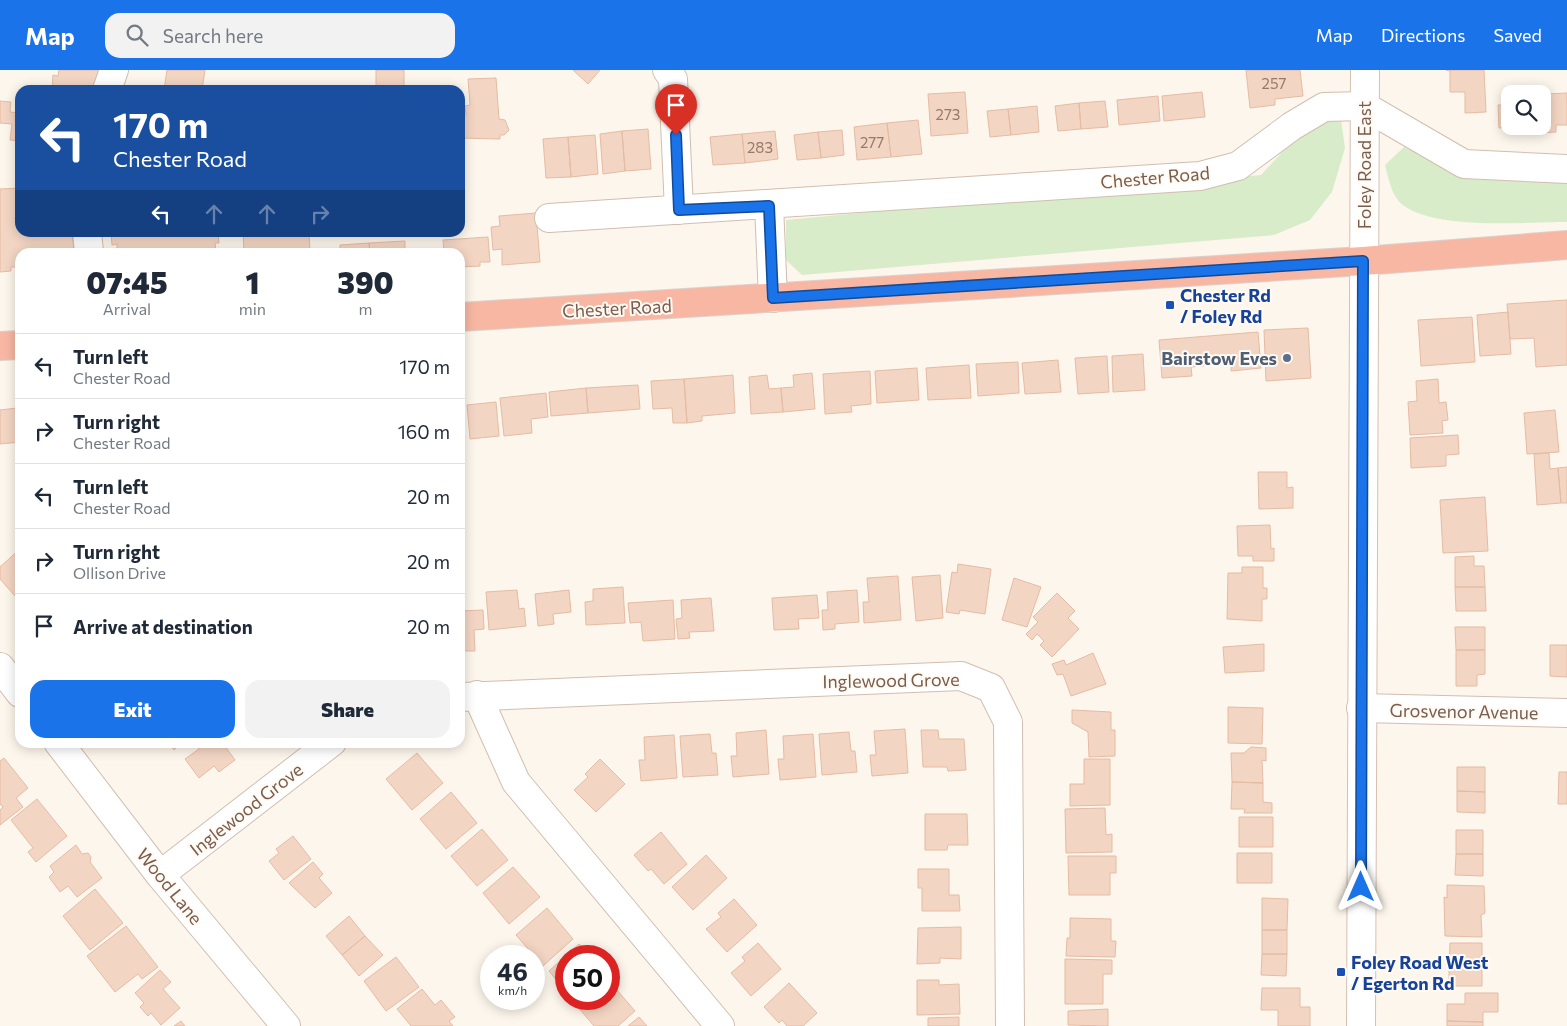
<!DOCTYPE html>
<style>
body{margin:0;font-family:Commissioner,sans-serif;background:#f2f2f3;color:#1f2937;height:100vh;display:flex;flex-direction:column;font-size:19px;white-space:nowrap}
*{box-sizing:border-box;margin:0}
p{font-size:16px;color:#747a83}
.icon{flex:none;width:28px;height:28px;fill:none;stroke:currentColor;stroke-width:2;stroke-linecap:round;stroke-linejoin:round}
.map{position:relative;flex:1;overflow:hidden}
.sheet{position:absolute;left:15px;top:178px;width:450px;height:500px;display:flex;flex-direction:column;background:#fff;border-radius:15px;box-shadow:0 2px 12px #0003}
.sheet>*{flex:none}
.top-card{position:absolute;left:15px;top:15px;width:450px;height:152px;border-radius:15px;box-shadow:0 2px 12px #0003;background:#1a4fa0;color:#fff;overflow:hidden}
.buttons{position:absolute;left:1501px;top:15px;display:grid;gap:10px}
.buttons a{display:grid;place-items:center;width:50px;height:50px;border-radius:10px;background:#fff;box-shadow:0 2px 12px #0003;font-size:25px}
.speed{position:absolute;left:480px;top:875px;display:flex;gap:10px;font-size:25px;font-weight:700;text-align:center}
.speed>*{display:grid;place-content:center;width:65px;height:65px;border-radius:50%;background:#fff;box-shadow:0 2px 12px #0003;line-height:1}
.speed small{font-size:12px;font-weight:400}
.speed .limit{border:8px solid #d22;background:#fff;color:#111}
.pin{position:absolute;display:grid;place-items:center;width:42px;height:42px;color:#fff;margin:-51px -21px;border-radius:50% 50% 50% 0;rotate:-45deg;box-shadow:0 0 5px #0007}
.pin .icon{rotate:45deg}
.me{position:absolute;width:55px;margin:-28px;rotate:0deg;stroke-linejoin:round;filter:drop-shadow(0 0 4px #0008)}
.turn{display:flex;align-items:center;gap:18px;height:105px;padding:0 15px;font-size:22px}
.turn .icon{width:65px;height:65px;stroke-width:2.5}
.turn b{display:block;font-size:35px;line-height:42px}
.lanes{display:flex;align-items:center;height:48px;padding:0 15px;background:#0003;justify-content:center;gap:25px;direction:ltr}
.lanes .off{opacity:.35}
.eta{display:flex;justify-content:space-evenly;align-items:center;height:85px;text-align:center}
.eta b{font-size:30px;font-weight:800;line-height:35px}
.button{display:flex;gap:10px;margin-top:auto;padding:10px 15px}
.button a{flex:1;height:58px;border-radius:15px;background:#1a73e8;color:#fff;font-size:20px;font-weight:800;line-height:58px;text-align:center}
.button a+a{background:#f2f2f3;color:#1f2937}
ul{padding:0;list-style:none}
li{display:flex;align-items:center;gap:15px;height:65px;padding:0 15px;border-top:1px solid #e0e1e3}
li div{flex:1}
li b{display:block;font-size:19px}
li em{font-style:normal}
header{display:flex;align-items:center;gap:30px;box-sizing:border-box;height:70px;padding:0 25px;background:#1a73e8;color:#fff}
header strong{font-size:24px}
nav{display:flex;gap:28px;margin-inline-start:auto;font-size:18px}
.search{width:350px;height:45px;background:#f2f2f3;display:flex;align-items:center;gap:12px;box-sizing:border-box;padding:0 18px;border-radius:15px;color:#747a83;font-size:19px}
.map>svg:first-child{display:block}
</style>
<header>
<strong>Map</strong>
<div class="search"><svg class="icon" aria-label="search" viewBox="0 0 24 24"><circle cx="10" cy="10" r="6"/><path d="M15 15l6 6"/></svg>Search here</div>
<nav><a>Map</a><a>Directions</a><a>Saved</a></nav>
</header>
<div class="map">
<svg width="1567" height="956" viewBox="0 0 1567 956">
<rect width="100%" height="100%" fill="#fdf6ec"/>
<path fill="#d8ecc9" d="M1324 47 1341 50 1345 78 1332 122 1310 150 1274 165 802 205 786 190V150L1261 105 1294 69Z
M1404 77 1469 109 1538 112 1567 110V152C1524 152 1439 160 1404 136 1391 126 1389 109 1385 95Z"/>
<path fill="#f3d5c3" stroke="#e6bba3" d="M59 0H100L95 20H52L53 5 58 6Z
M167 0H205L202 20H164Z
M376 0H404V20H376Z
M573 0H600L588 14Z
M1246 0H1300L1303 26 1275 29V35L1250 38Z
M1446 0H1484L1486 42 1465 43V22H1450V1Z
M496 8 499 49 505 50 509 60 504 65H500V69L460 68V45H466L465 36 470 35 468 9Z
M1531 18V24H1510V56L1516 57 1499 58 1498 35H1507L1506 19Z
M965 22 968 63 931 66 928 24Z
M1202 22 1205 47 1164 51 1162 26Z
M1567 23V55H1556V62L1540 63 1542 40H1548L1547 24Z
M1158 26 1160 51 1119 55 1117 30Z
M0 31 11 32 10 42 20 43V71L10 70 12 54 0 53Z
M1105 31 1108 57 1081 59 1079 33Z
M1079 33 1081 59 1058 61 1055 36Z
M1037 36 1039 62 1011 65 1008 39Z
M1008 39 1011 65 990 67 987 41Z
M918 50 922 84 891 87 887 53Z
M887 53 891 87 857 90 854 57Z
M648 59 651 99 625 101 622 61Z
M842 60 844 85 821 88 818 62Z
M622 61 625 101 603 104 600 64Z
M775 61 778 89 745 93 742 64Z
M818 62 821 88 797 90 794 65Z
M742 64 745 93 713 95 710 67Z
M595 65 598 104 571 107 568 67Z
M568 67 571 107 546 108 543 69Z
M20 118V162H72L74 182H20V197H11V201L0 202V119Z
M536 143 540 192 502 195V179L493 180 491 157 500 156 499 146Z
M111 162H218L219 173H215L216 182H117V174L112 175Z
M243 162H309L310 182H244Z
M488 167 490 192H480V196L460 197V182H444L443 170Z
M405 171V182H370L369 173Z
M369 173 370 182H340V175Z
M1567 230V295L1536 297 1534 268 1510 269 1507 234Z
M1508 242 1511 284 1480 286 1477 245Z
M1472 247 1475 292 1421 296 1418 250Z
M1308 258 1311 308 1266 311 1264 260Z
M1258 262 1261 298 1231 301V293L1191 297 1192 306 1162 308 1159 270Z
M1143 284 1145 320 1113 322 1112 286Z
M1107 286 1109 322 1078 324 1075 288Z
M1058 290 1061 322 1025 324 1022 293Z
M1018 292 1019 323 978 326 976 294Z
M969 295 971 328 928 330 926 298Z
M917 298 919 330 877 333 875 301Z
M870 301 871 334 851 336 852 342 825 344 823 304Z
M812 303 815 339 783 342 781 318 794 317 793 305Z
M733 305 735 343 702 346V351L687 353 684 309Z
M767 305 769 319 781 318 783 342 751 344 749 307Z
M684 309 687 353H673L672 338 653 339 651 311Z
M1438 309 1439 333 1446 332 1448 350 1442 351 1443 363 1410 365 1408 332 1417 331 1416 311Z
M638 315 640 339 588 343 586 318Z
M586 318 588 343 551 346 549 322Z
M546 323 548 347 531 349 532 363 504 366 500 328Z
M496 332 499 366 470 369 467 335Z
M17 338 20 372 0 374V340Z
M1555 340 1559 382 1527 384 1524 343Z
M1458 365 1459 384 1446 385V396L1411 398 1410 368Z
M1549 383 1550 399 1558 398 1561 433 1537 435 1534 384Z
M1567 397V433H1561L1558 398Z
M1258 402H1287V418L1293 417V438L1259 439Z
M1485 427 1488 481 1443 483 1440 430Z
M1270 455 1271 479 1274 478V491H1253V486H1238L1237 456Z
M20 479V522L15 526 0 509V497Z
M1474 486V496H1484L1485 517H1455V487Z
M958 494 991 499 985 544 960 540 959 544 946 542 952 502 957 503Z
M1242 497H1263V518H1267V529H1262V551L1227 549 1228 503H1242Z
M940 505 943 548 916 551 912 507Z
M898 506 901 550 864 553 863 532H869L867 508Z
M1014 508 1041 517 1027 557 1002 550Z
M623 517 625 553 586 555 585 532 593 531V519Z
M1455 517H1485L1486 541H1456Z
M517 520 519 539 524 538 526 556 489 560 486 522Z
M569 520 571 542 553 544 554 554 538 556 535 524Z
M857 520 859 552 835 554V559L823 560 822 540H828L827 522Z
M1057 523 1075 541 1068 548 1079 559 1052 587 1040 575 1044 571 1037 564 1032 570 1026 564 1038 552 1033 547Z
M817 525 819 548 798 549 799 559 774 560 772 528Z
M711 528 714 561 689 562 690 568 678 569 676 549 682 548 681 530Z
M673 530 675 569 643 571 641 552 630 553 628 533Z
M483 540 484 559 474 560 475 581H460V541Z
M1455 557H1485V580H1456Z
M1264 574V601L1225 603 1223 577Z
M1550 575H1567V607L1550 606Z
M1456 580H1485V604L1477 605V616H1456Z
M1093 583 1106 614 1071 626 1063 604 1057 605 1052 594 1064 590 1066 595Z
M1228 637 1263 638 1262 674 1228 673Z
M1072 640 1111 642V660H1115V686L1089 687 1088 662 1072 653Z
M905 659 908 703 872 706 870 685H876L874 661Z
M766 660 769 704 733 707 731 686H737L736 663Z
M921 660H938L939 669H964L966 700 948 701 947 697H923Z
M849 662 851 681H855L857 702 822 705 819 664Z
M710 664 712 683H716L718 705 683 707 680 666Z
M813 664 816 707 780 710 778 689H784L783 666Z
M674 665 677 708 641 711 639 690H645L644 667Z
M168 672H182L174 680Z
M202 672H222L235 690 219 702 214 696 199 708 185 689 199 679 197 676Z
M1251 677 1266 678V691L1262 690 1263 713 1232 712 1231 683H1244Z
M417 683 443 713 412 740 386 709Z
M4 688 28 718 16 728 23 737 0 755V740L3 737 0 734V691Z
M600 689 625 714 596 742 574 720 588 707 585 704Z
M1084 689H1110V735L1070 736V714H1084Z
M1457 697H1485V722L1457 721Z
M1559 702H1567V734H1558Z
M1232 712 1263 713V732L1272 733V743H1244L1245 739H1231Z
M1457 721 1485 722V743L1457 742Z
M451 722 477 753 446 779 420 749Z
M37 729 67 766 36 792 28 782 33 778 11 750Z
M1105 738 1106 765 1112 764V782L1066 783 1065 739Z
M925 744H967L968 775H948L947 780H925Z
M1239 747H1273V777H1239Z
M482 759 508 790 477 816 451 786Z
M1456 760H1483V784H1456Z
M661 762 687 794 664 814 651 799 648 801 634 785Z
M293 766 311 789 284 810 269 791 279 783 276 779Z
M76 775 82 784 88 783 91 787 90 792 102 808 77 827 68 816 60 822 49 807 54 802 50 796Z
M1237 783H1272V813H1237Z
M1456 784H1483V806L1455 805Z
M706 785 727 808 693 840 672 817Z
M1068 786H1116V803H1110V825H1069Z
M313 792 323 804 319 808 332 823 315 838 289 813Z
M513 797 540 827 509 854 483 823Z
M918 799H949V825H959L960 841H922V818H918Z
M1447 815 1484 816 1485 843 1481 845 1482 867 1445 866 1444 827 1447 828Z
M95 819 123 853 90 880 63 846Z
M1262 828 1288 829 1287 860H1262Z
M734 829 757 855 727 882 706 859 721 847 718 843Z
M547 838 573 869 543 896 516 865Z
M349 846 365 866 342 885 326 866Z
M1070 848 1111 849V871H1116L1115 887 1066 886 1067 868H1070Z
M126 856 158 897 142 909 138 904 115 922 87 886Z
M961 857V889L940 888V893L917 894 918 858Z
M1262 860H1287V884H1262Z
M365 866 383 885 359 906 342 885Z
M758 873 781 899 751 926 731 903 745 891 742 887Z
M1450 873H1482V895H1449Z
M579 874 590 886H566V922L549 901Z
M1262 884H1287L1286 906 1261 905Z
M396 887 419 917 386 941 364 911Z
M1065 889 1112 890V904H1103V934H1065Z
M1449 895H1482V916H1449Z
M160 900 171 912 163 919 180 938 161 955 151 943 148 946 140 937 144 933 135 923Z
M917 910H939V915L959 914 960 944 917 945Z
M609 911 635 941 618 956H594L578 937 588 929H609Z
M789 913 817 943 803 956H787L782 950 779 953 764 937Z
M1262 918H1300V937H1310V956H1278V940H1261Z
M422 919 435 935 441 930 455 947 449 951 453 956H411L397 939Z
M1465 923H1498V942H1483V952L1447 951V934H1465Z
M1108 939V956L1068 955V941Z
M639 947 647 956H628Z
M959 947V956H928V948Z
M181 951 185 956H174Z
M1447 951 1483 952V956H1447Z"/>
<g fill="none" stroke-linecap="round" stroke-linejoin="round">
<g stroke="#d1beb0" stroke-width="30">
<path id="street" d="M667 0 673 9 679 140
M107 20 114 0
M769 135 773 228
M549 148 1200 106 1238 96 1292 56 1324 37 1364 36 1464 94 1567 99
M87 162 89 182
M0 597 20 623
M477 625 516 712 720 956
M460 627 961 606 991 618 1008 652 1010 956
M1361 638 1567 643
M58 672 160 805 286 956
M160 805 332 672"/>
</g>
<g stroke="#d6c0b0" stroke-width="30">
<path id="secondary" d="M1361 956 1365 0"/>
</g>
<g stroke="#dad1cd" stroke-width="30">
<path id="highway" d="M460 247 1363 191 1567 175
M0 276 20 275"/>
</g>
<use href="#street" stroke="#fff" stroke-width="28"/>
<use href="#secondary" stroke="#fff" stroke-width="28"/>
<use href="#highway" stroke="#f7b7a3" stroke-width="28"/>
</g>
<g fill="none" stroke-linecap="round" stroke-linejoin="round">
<g stroke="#114b97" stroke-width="12">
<path id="route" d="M676 65 679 140 769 136 773 228 1363 191 1361 817"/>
</g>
<use href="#route" stroke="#1a73e8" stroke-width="9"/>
</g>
<g fill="#1a4fb4" stroke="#fffaf3" stroke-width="2">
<rect x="1165" y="230" width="10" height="10" rx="2.5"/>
<rect x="1336" y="897" width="10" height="10" rx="2.5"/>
</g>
<circle fill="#5c6f8a" stroke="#fffaf3" stroke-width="2" cx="1287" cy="288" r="5"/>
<g text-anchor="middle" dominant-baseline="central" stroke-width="4" stroke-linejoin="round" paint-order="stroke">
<g font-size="15" fill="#987a6a">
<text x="1274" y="13">257</text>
<text x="948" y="44">273</text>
<text x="872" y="72">277</text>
<text x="760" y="77">283</text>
</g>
<g font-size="18" fill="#7a5c4d" stroke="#fffaf3">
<text transform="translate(1364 95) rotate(-90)">Foley Road East</text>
<text transform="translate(1155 107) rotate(-5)">Chester Road</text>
<text transform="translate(617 238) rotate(-3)">Chester Road</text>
<text transform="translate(891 610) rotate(-1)">Inglewood Grove</text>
<text transform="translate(1464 641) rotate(1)">Grosvenor Avenue</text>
<text transform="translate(246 739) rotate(-38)">Inglewood Grove</text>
<text transform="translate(170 816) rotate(51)">Wood Lane</text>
</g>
<g font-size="18" font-weight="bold" fill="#164399" stroke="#fffaf3" text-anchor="start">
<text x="1180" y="225">Chester Rd<tspan x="1180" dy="21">/ Foley Rd</tspan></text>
<text x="1351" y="892">Foley Road West<tspan x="1351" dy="21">/ Egerton Rd</tspan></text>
</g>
<g font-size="18" font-weight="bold" fill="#4e5e75" stroke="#fffaf3" text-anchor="end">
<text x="1277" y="288">Bairstow Eves</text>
</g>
</g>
</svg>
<div class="buttons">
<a><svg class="icon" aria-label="search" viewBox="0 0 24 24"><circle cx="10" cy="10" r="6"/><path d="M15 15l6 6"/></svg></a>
</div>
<div class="speed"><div>46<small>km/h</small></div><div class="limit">50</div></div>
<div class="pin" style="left:676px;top:65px;background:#d93025"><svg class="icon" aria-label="arrive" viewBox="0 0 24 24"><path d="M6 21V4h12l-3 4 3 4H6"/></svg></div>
<svg class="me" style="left:1361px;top:817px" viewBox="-20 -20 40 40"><path d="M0-17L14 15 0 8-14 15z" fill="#1a73e8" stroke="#fff" stroke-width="4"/></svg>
<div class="top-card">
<div class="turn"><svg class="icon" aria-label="left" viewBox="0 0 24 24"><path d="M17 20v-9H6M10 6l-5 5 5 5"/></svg><div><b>170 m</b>Chester Road</div></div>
<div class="lanes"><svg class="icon" aria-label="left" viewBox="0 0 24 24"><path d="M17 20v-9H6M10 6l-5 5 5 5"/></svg><svg class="icon off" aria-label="ahead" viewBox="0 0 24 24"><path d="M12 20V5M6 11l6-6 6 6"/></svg><svg class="icon off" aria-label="ahead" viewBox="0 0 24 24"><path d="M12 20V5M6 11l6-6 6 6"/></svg><svg class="icon off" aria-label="right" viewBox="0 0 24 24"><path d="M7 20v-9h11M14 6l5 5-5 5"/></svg></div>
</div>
<section class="sheet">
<div class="eta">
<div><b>07:45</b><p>Arrival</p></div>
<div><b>1</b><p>min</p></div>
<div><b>390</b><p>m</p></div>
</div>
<ul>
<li><svg class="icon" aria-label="left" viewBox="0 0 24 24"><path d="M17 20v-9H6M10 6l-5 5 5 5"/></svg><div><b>Turn left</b><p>Chester Road</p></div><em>170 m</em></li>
<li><svg class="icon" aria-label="right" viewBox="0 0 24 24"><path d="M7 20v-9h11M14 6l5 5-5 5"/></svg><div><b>Turn right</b><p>Chester Road</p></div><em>160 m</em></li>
<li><svg class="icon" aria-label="left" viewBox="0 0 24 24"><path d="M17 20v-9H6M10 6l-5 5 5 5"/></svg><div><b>Turn left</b><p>Chester Road</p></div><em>20 m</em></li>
<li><svg class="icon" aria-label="right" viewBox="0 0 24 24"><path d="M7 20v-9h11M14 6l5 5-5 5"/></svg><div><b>Turn right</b><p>Ollison Drive</p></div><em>20 m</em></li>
<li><svg class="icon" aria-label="arrive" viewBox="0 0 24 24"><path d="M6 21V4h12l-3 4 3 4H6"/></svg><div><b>Arrive at destination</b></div><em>20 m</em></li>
</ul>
<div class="button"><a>Exit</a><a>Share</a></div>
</section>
</div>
